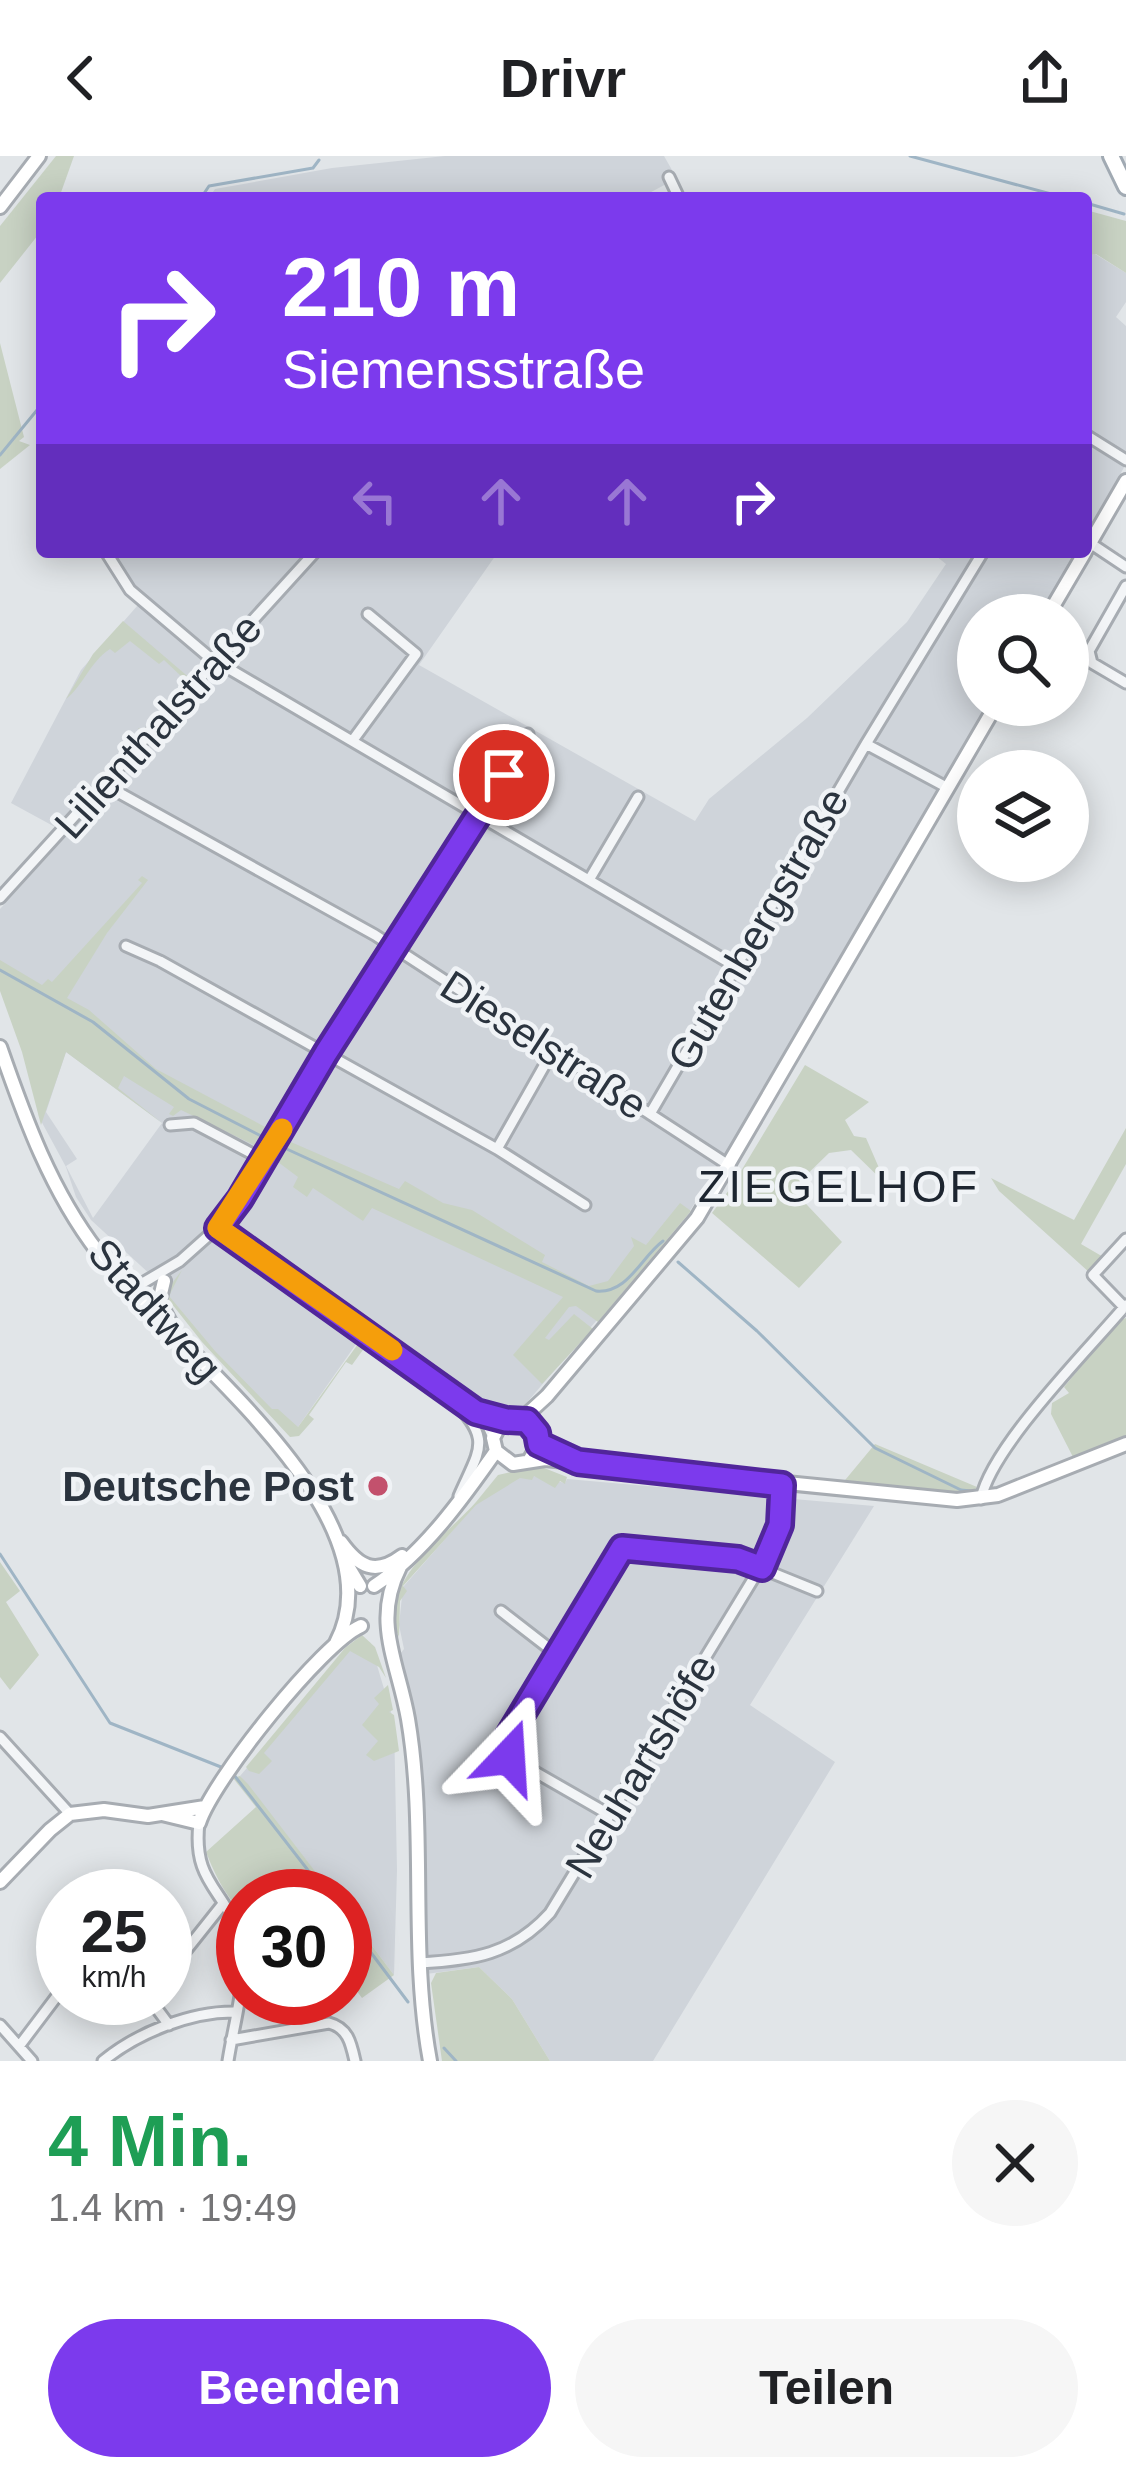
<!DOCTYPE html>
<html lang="de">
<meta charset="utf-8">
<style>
body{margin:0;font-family:Helvetica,sans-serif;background:#f6f6f6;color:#202124;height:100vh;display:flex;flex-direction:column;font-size:45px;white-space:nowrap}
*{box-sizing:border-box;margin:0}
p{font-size:39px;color:#757577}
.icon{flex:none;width:66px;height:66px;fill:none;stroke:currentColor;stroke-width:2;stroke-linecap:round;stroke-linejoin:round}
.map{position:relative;height:1905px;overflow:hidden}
.details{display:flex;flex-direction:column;background:#fff;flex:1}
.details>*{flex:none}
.banner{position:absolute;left:36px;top:36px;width:1056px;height:366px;border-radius:12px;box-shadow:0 6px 30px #0003;background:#7c3aed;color:#fff;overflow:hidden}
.fabs{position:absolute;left:957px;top:438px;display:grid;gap:24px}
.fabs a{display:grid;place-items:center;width:132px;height:132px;border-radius:50%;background:#fff;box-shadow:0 6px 30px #0003;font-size:60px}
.speed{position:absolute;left:36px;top:1713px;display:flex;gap:24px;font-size:60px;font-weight:700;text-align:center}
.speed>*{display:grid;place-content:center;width:156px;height:156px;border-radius:50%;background:#fff;box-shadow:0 6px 30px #0003;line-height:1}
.speed small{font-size:30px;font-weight:400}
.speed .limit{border:18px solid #d22;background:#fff;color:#111}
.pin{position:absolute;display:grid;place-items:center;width:102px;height:102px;color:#fff;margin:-51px;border:6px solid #fff;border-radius:50%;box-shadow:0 3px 12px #0007}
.me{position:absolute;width:132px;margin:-66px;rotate:20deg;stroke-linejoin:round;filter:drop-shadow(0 0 9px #0008)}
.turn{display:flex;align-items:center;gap:42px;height:252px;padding:0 48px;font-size:54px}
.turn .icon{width:156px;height:156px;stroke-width:2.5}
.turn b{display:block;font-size:84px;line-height:102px}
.lanes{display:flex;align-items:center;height:114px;padding:0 48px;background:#0003;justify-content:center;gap:60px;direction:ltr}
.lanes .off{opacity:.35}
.round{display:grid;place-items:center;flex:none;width:126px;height:126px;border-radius:63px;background:#f6f6f6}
.summary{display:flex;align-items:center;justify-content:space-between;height:204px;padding:0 48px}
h1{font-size:72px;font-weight:700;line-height:90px;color:#1e9e55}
.primary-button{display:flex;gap:24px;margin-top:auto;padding:24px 48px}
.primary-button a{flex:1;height:138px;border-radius:72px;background:#7c3aed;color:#fff;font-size:48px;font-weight:700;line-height:138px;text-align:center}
.primary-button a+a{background:#f6f6f6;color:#202124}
header{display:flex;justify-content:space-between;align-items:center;height:156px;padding:0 48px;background:#fff;font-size:54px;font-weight:700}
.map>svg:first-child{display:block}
</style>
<header><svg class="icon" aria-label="back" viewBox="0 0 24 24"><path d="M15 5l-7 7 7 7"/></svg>Drivr<svg class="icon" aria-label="share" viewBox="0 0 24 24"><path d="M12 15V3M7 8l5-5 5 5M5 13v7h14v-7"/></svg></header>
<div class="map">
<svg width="1126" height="1905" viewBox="0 0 1126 1905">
<rect width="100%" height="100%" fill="#e1e5e8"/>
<path fill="#cfd4da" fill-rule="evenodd" d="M445 0H664L672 14 664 19 668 27 640 42H209L215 33 332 12Z
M1095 98 1126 117V146L1116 161 1126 170V308L1086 379V101Z
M113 396H498L419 509 695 665 709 643 807 562 907 466 946 408 931 396H1076L1040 459H978V549H988L790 891 691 1053 524 1250 491 1256 368 1171 298 1271 286 1270 205 1188 172 1147 165 1132 91 1064 76 1041 66 1011 39 961 26 895 0 829V753L68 678 11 647 81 514 145 441 128 423ZM66 896 162 967 93 1062 66 1010 77 1003 46 956Z
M534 1320 565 1327 567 1323 874 1350 750 1549 835 1606 653 1905H550L512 1843 479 1811 426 1818 423 1655 411 1550 400 1498 404 1493 399 1469 403 1431 476 1348 520 1321Z
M356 1485 370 1486 394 1566 397 1714 394 1819 345 1754V1740H334L240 1620Z"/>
<path fill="#c8d2c3" d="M56 0H74L59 42H42V74L0 127V70Z
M1086 54 1126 65V117L1096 98 1086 100Z
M0 187 24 281 19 285 30 289 0 313Z
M123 465 192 524 132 590 126 585 132 586 141 576 138 572 144 573 182 530 179 526 182 521 164 504 159 508 130 485 115 497 110 493C90 506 83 530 66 543L93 498Z
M142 720 148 724 107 777 67 842 89 854 156 913 269 973 270 983 262 996 258 997 260 992 181 954 173 960 169 958 174 951 124 920 118 932 162 967 66 896 41 969 22 896 0 835V804L42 829 48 823 52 826 142 727 138 724Z
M805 909 869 946 845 964 854 980 866 982 886 1028 851 994 829 997 792 1033 842 1086 799 1132 712 1057 732 1030Z
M1126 972V1008L1081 1088 1105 1102 1090 1117 999 1035 991 1022 1074 1064Z
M284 983 399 1033 405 1025 443 1047 472 1054 545 1099 542 1106 589 1130 608 1125 634 1090 631 1081 646 1089 680 1047 691 1055 598 1166 576 1150 569 1151 545 1182 549 1184 574 1158 593 1173 542 1228 513 1199 563 1141 372 1052 363 1065 313 1032 307 1041 293 1031 298 1021 274 1003Z
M182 1114 169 1140 215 1195 272 1253H278L298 1271 363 1181 365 1191 352 1209 346 1206 309 1259 314 1263 299 1280 290 1281 202 1186 164 1138Z
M1126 1162V1280L1074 1303 1051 1258 1052 1247 1069 1237 1064 1231 1118 1165Z
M875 1288 977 1331 973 1336 955 1339 841 1329Z
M539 1310 567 1321 565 1328 560 1325 555 1332 534 1320 532 1324 520 1322 476 1349 403 1430 407 1435 400 1445 399 1481C374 1429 445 1381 476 1346L498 1319Z
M0 1406 20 1435 6 1446 39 1499 10 1534 0 1521Z
M362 1479 375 1491 386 1522 379 1511 350 1495 264 1597 272 1605 259 1618 249 1615 246 1611 345 1492Z
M388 1529 393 1554 389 1556 394 1559 399 1595 374 1605 366 1599 378 1585 362 1569 379 1548 374 1542Z
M240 1620 248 1628 334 1740H306L299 1731 285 1740H243V1758C224 1737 216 1721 206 1696L256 1651 233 1622Z
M345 1754 394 1819 362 1842 345 1819V1792L351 1786 345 1778Z
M479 1811 512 1843 550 1905H442L431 1827 436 1817Z"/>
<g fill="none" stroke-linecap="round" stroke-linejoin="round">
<path stroke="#9fb5c5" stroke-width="3" d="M910 0 1066 42
M201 42 209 30 313 12 319 4
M1086 47 1124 58
M0 299 42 248
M0 814 93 866 189 943 267 983
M278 989 596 1135C628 1138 641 1101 663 1085
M678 1106 757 1175 875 1292 961 1334 971 1335
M0 1398 110 1567 226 1613
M234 1619 328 1740
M345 1762 408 1846
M444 1892 456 1905"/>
<g stroke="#a7acb2" stroke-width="15">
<path id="street" d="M669 21 679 42
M1086 279 1126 304
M1090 387 1126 411
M106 396 130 434 209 501 735 810
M1126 430 1089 495 1092 507 1126 527
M353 584 416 498 368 458
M866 588 948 632
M105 629 375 779 730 1010
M589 724 638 641
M0 742 315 396
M126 790 160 805 497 993 585 1049
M650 958 866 588 983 396
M170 969 194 967 264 1004
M497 993 552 896
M217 1072 463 1245 486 1266 493 1281
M125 1123 141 1128 180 1105 217 1072 240 1043 325 897 528 578
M1124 1151 1093 1119 1126 1083
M449 1240C493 1284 481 1290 459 1340
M981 1343C991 1291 1089 1193 1126 1149
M501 1455 559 1500
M0 1581 70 1658
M610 1659 509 1601 504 1586 622 1392 738 1403 817 1435
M199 1667C192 1728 226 1733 239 1781 249 1822 234 1865 228 1905
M419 1807C473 1804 512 1799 550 1757L772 1392 780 1369 783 1329
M165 1812 183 1798 222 1749
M149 1842 169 1869
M0 1869 32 1905
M231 1884 329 1867C348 1872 351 1887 355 1905
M20 1889 63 1832
M103 1905C137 1877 191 1855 236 1856"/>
</g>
<g stroke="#a7acb2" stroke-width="18">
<path id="secondary" d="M0 51 39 0
M1086 394 1126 325
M1048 459 1085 396
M0 891C25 963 51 1035 98 1096 167 1188 405 1357 336 1487
M164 1125 159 1146 172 1170
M522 1263 547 1240 697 1062 996 549
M530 1303 539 1288 535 1272 516 1262 500 1269 493 1282 496 1295 513 1308 545 1303 957 1344 998 1339 1126 1288
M341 1386C359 1411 375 1420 402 1400
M345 1405 360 1430
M400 1411C372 1466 398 1506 408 1563 427 1675 409 1792 430 1905
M374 1430C423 1398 463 1342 496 1295
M162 1658 199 1667C212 1625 322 1487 361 1470
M0 1726 50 1674 70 1658 104 1654 148 1660 205 1651"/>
</g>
<g stroke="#a1aab3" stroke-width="20">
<path id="primary" d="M1111 0 1126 31"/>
</g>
<use href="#street" stroke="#f3f5f7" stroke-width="9"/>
<use href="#secondary" stroke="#fff" stroke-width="12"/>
<use href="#primary" stroke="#fff" stroke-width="14"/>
</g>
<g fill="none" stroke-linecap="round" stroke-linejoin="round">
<g stroke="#51269a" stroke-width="30">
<path id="route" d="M504 619 326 897 240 1043 218 1072 476 1256 506 1264 527 1265 537 1277 539 1288 578 1306 782 1329 780 1369 762 1412 738 1403 622 1392 505 1586 509 1601"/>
</g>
<use href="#route" stroke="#7c3aed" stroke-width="21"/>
<path stroke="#f59e0b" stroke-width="21" d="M282 973 218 1072 392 1194"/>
</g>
<circle fill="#c3516d" stroke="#f0f3f6" stroke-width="4.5" cx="378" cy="1330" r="12"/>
<g text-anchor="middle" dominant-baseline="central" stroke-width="9" stroke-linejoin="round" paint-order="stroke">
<g font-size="42" fill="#2b343f" stroke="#f0f3f6">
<text transform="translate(158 570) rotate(-48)">Lilienthalstraße</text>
<text transform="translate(758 773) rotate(-60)">Gutenbergstraße</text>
<text transform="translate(544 889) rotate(33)">Dieselstraße</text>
<text transform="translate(155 1154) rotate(48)">Stadtweg</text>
<text transform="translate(641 1610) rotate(-59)">Neuhartshöfe</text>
</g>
<g font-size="42" font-weight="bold" fill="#2b343f" stroke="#f0f3f6" text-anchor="end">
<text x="354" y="1330">Deutsche Post</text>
</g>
<g font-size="45" letter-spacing="3" fill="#1d2530" stroke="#f0f3f6">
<text x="839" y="1030">ZIEGELHOF</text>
</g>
</g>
</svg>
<div class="fabs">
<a><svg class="icon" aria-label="search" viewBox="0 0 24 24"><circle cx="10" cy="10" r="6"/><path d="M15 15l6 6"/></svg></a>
<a><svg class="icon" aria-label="layers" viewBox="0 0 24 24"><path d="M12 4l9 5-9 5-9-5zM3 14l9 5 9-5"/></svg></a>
</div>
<div class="speed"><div>25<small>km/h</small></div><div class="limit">30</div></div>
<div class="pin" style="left:504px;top:619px;background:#d93025"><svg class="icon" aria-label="arrive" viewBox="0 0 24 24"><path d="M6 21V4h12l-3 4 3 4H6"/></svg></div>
<svg class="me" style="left:509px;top:1601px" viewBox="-20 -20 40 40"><path d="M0-17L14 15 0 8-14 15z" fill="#7c3aed" stroke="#fff" stroke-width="4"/></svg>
<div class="banner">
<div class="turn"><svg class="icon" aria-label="right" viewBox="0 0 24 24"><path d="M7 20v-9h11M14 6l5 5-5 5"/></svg><div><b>210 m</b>Siemensstraße</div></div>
<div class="lanes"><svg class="icon off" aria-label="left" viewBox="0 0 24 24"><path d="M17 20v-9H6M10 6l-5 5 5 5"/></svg><svg class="icon off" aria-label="ahead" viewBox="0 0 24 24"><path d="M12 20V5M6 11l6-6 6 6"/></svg><svg class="icon off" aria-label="ahead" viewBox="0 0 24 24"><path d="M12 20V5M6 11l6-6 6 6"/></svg><svg class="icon" aria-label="right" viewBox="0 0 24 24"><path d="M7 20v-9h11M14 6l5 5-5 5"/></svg></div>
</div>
</div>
<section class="details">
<div class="summary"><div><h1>4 Min.</h1><p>1.4 km · 19:49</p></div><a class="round"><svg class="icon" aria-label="close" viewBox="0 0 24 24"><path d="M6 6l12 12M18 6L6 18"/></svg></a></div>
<div class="primary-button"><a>Beenden</a><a>Teilen</a></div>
</section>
